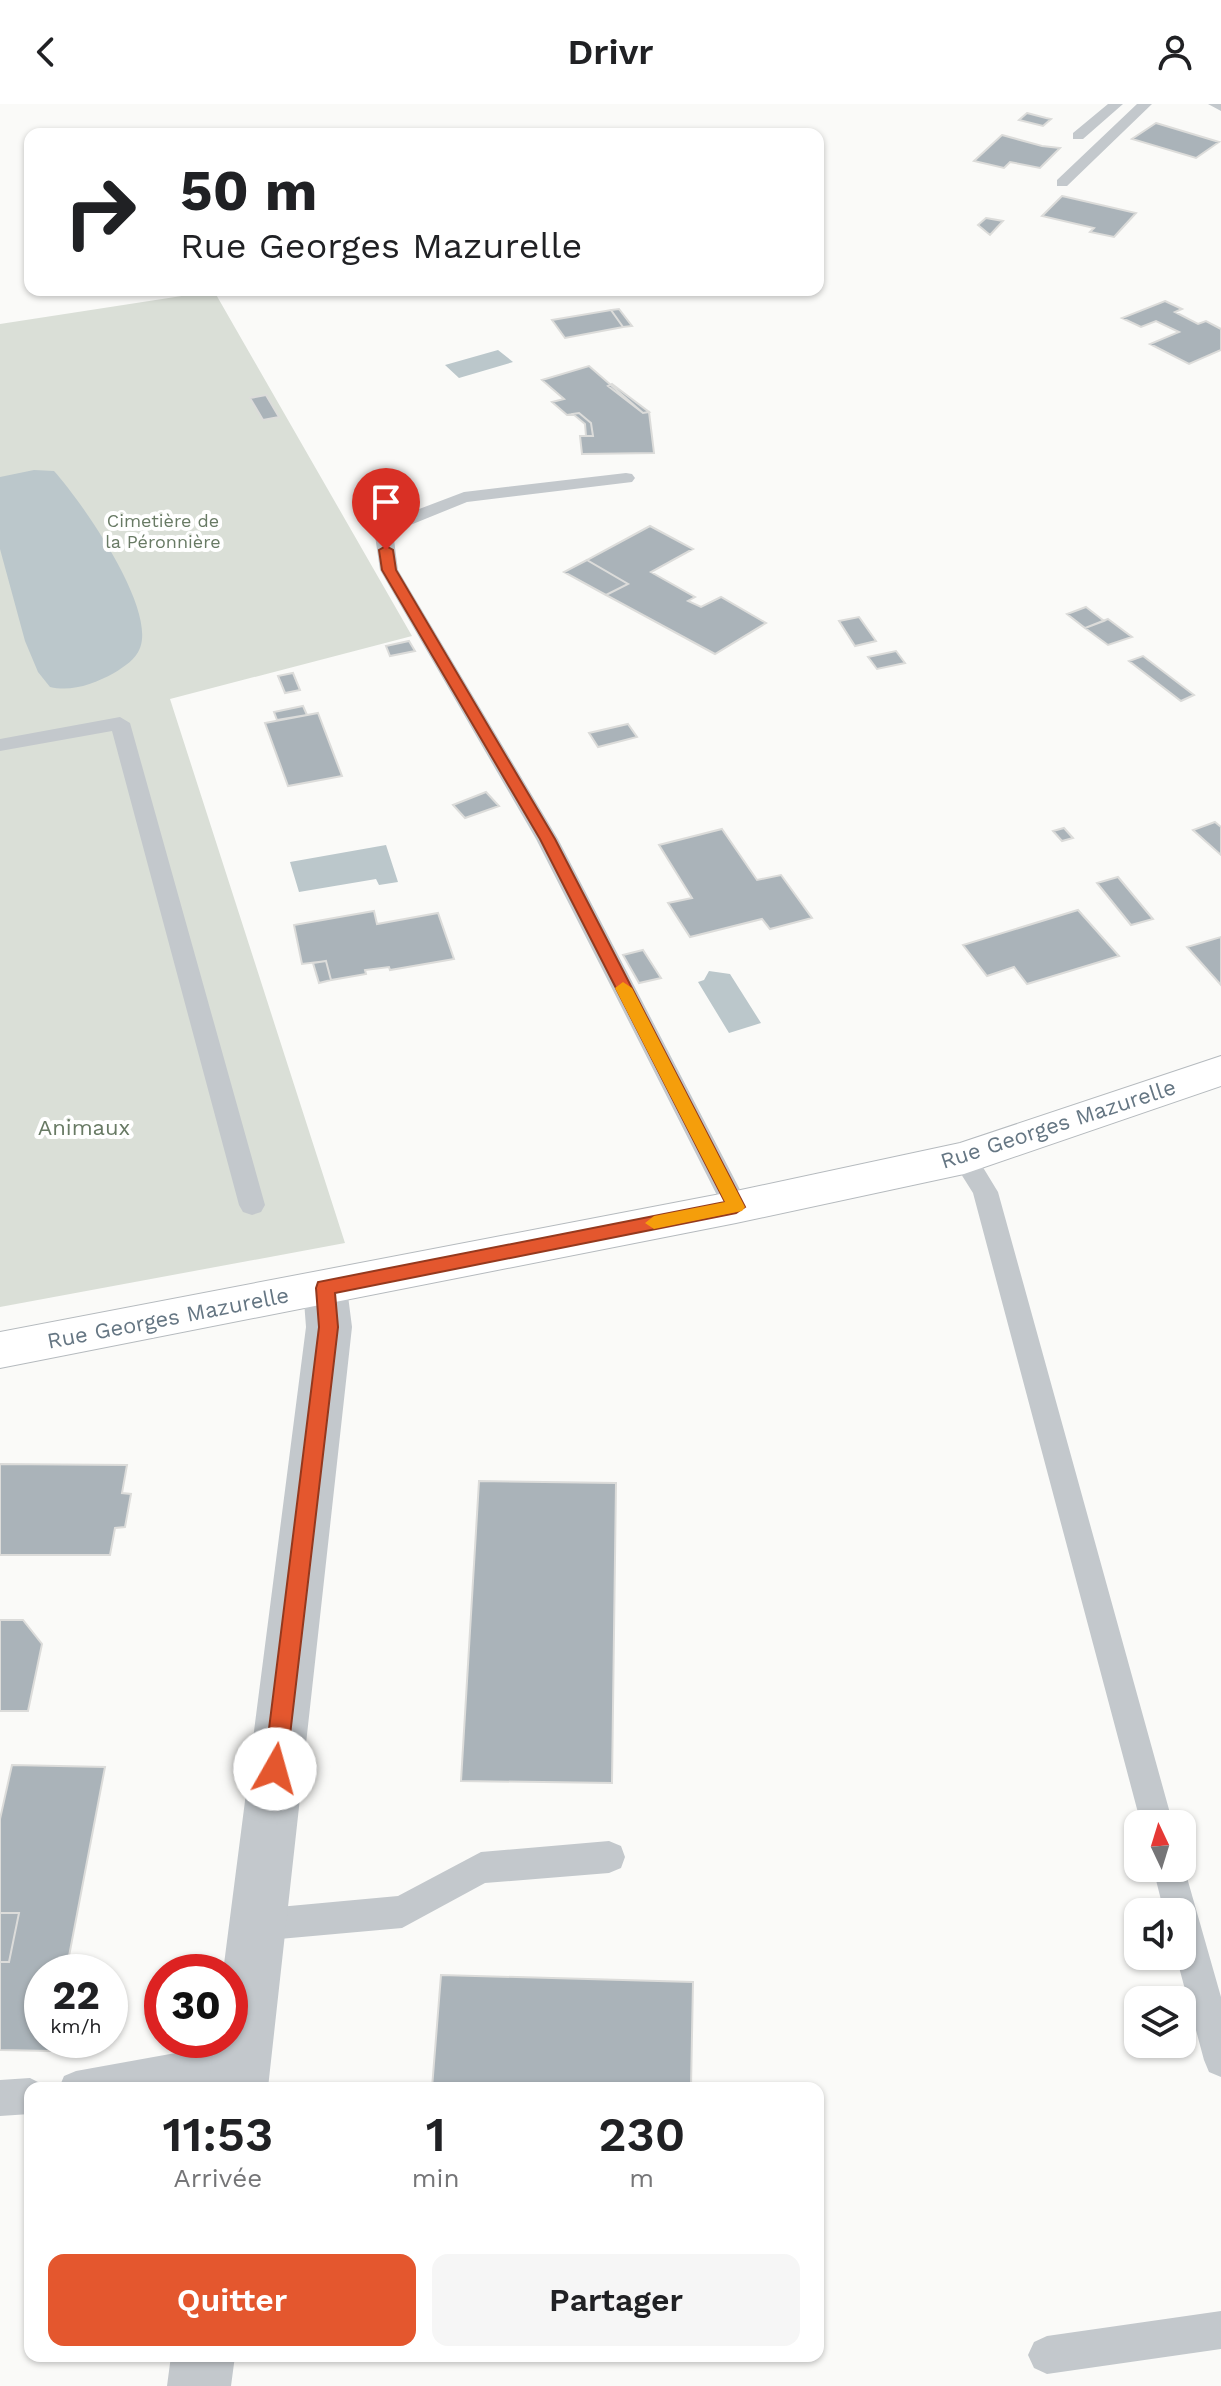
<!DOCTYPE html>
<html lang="fr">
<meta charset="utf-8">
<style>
body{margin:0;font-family:"Work Sans",sans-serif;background:#f6f6f6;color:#202124;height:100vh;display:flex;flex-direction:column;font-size:30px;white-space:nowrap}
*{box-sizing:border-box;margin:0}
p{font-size:26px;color:#757577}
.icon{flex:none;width:44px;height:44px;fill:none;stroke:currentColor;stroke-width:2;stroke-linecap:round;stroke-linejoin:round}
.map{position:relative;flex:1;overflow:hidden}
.side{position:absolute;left:24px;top:1978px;width:800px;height:280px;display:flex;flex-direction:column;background:#fff;border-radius:16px;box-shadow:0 2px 6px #0004}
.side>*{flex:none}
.guide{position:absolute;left:24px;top:24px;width:800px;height:168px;border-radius:16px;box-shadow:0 2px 6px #0004;background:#fff;color:#202124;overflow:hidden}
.needle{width:52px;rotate:356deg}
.buttons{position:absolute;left:1124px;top:1706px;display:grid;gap:16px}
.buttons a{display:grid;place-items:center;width:72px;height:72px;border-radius:16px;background:#fff;box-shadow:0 2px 6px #0004;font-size:40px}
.speed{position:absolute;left:24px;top:1850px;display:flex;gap:16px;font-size:40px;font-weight:700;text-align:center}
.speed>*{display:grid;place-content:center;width:104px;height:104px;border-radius:50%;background:#fff;box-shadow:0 2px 6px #0004;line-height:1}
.speed small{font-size:20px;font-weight:400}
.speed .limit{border:12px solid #d22;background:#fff;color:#111}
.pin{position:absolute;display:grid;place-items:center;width:68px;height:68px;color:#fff;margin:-82px -34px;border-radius:50% 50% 50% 0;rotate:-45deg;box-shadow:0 0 8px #0007}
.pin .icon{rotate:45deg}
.me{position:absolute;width:88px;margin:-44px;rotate:7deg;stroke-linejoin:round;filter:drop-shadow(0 0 6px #0008)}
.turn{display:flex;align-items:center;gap:28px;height:168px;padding:0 24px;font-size:36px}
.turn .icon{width:104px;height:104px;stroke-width:2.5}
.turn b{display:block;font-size:56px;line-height:68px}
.eta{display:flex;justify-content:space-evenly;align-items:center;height:136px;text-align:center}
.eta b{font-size:48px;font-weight:600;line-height:56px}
.button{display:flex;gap:16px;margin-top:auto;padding:16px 24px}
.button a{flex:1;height:92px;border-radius:16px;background:#e4572e;color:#fff;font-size:32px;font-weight:600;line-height:92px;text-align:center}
.button a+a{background:#f6f6f6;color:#202124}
header{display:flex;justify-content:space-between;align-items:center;height:104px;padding:0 24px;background:#fff;font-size:36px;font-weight:600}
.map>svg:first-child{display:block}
</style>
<header><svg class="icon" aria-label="back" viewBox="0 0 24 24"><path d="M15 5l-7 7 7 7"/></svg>Drivr<svg class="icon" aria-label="person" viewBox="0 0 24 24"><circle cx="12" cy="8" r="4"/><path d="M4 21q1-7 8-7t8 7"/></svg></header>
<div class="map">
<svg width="1221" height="2282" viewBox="0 0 1221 2282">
<rect width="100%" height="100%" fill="#fafaf8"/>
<path fill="#dadfd7" d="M214 187 412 532 170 595 345 1139 0 1203V220Z"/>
<path fill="#bbc7cb" d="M498 246 513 258 459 274 445 261Z
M34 366 54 367C81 397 156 503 140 544 136 555 124 563 114 569 94 580 72 588 50 583L38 568 25 537 0 445V373Z
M386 741 398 778 379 781 376 775 299 788 290 758Z
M709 867 730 870 761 919 729 929 698 878 704 876Z"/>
<path fill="#aab3b9" stroke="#dcdcda" stroke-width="2" d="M1027 9 1046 14 1051 15 1043 22 1019 16Z
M1156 19 1219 38 1196 54 1132 35Z
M1002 31 1042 42 1060 44 1040 64 1010 58 1004 64 974 57Z
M1062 92 1136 109 1114 133 1090 128 1094 124 1042 112Z
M986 114 1003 117 990 131 978 121Z
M1165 197 1182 205 1175 208 1198 220 1206 217 1221 225V246L1189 260 1150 240 1179 228 1156 217 1141 223 1122 214Z
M619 205 632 222 623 223 611 206Z
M611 206 623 223 565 234 552 216Z
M589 262 643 309 649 308 654 349 582 350 580 332H593L591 319 579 309 567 311 552 298 564 295 542 276Z
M612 280 649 308 643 309 608 282Z
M266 291 279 313 263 316 250 294Z
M579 309 591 319 593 332H586L585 320 573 310Z
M650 422 693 445 651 468 695 493 688 497 701 503 721 493 766 519 715 550 606 491 628 480 587 456Z
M587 456 628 480 606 491 564 468Z
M1086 503 1104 517 1085 524 1067 510Z
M859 513 876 537 855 542 839 517Z
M1108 515 1132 533 1108 541 1085 524Z
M409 537 415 547 390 552 386 542Z
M896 547 905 559 877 565 868 553Z
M1143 552 1194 591 1181 597 1129 557Z
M293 569 300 586 285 589 278 572Z
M303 602 307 611 277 616 274 608Z
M318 609 342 672 288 682 265 619Z
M628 620 637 633 598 643 589 629Z
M486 688 499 702 465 714 453 701Z
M1215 718 1221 723V751L1193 726Z
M1064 724 1073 734 1062 737 1053 727Z
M722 725 757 776 781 771 812 814 770 825 762 815 690 833 668 799 692 794 659 741Z
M1118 773 1153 815 1131 821 1097 779Z
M1078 806 1119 852 1027 880 1014 863 987 872 963 841Z
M374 807 377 820 438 809 454 855 390 866 389 863 365 866 366 870 331 876 326 857 302 860 294 821Z
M1221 833V881L1187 843Z
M643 846 661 874 639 879 623 851Z
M326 857 331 876 319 879 313 859Z
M0 1360 127 1361 122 1389 131 1390 125 1423 115 1424 110 1451H0Z
M479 1377 616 1379 612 1679 461 1677Z
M0 1516H23L42 1540 28 1607H0Z
M12 1661 105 1663 66 1868H42V1936H53L51 1947 0 1946V1858H9L19 1809H0V1715Z
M0 1809H19L9 1858H0Z
M441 1871 693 1878 691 1984H432Z"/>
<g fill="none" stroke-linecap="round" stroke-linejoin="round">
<g stroke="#b5babe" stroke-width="2">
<path id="primary" d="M1221 952V982L964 1070 736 1119 0 1264V1228L736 1087 960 1039Z"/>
</g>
<path fill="#c3c8cc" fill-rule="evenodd" d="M1108 0H1123L1083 35H1073V29Z
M1137 0H1152L1067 82H1057V76Z
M1208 0H1221V7Z
M626 369 632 370 635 374 632 378 467 398 393 428 398 466 558 735 749 1103 745 1110 736 1113 727 1110 723 1103 536 735 380 466 374 425 377 421 464 388Z
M120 613 130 619 265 1101 261 1108 252 1111 243 1108 239 1101 112 627 0 647V635Z
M964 1045 973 1047 998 1088 1173 1720H1141L973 1089 951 1054 955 1047Z
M609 1737 621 1742 625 1753 621 1764 609 1769 485 1779 402 1824 257 1837 245 1833 240 1821 245 1809 257 1805 398 1792 481 1748Z
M1182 1756 1221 1893V1973L1209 1968 1204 1956 1176 1852H1182V1808H1164L1153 1764H1182Z
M242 1937 254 1942 259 1954 254 1966C194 1991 122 1984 59 1984L64 1972 76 1967Z
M30 1974 42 1980 44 1984H30V2010L0 2012V1976Z
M1221 2207V2245L1047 2270 1034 2264 1028 2251 1034 2238 1047 2232Z"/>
<path fill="#c3c8cc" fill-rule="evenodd" d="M325 1167 341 1172 347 1184 352 1223 268 1984H208L215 1936H230V1868H223L306 1223 303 1184 309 1172Z
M171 2252H235L231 2282H167Z"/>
<use href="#primary" fill="#fff" fill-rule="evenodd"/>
</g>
<path fill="#e4572e" stroke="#94391e" stroke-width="2" d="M386 442 393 446 396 466 555 735 745 1103 736 1109 335 1189 338 1223 286 1665 283 1672 275 1675 268 1672 264 1665 319 1223 316 1184 318 1178 725 1098 540 735 382 466 379 446Z"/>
<path fill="#f59e0b" d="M623 878 632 884 745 1103 742 1107 654 1125 645 1119 654 1112 725 1098 615 884Z"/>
<g text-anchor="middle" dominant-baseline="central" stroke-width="8" stroke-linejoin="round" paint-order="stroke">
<g font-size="18" fill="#687a64" stroke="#fff">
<text x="163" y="416">Cimetière de<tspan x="163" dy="21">la Péronnière</tspan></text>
</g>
<g font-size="22" fill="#657683" stroke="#fff">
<text transform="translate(1058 1020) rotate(-18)">Rue Georges Mazurelle</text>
<text transform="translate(168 1214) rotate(-11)">Rue Georges Mazurelle</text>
</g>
<g font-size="22" fill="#687a64" stroke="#fff">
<text x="84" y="1023">Animaux</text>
</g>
</g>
</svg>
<div class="buttons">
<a><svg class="needle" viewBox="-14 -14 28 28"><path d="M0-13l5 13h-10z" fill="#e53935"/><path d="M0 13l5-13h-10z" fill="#757577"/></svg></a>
<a><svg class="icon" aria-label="sound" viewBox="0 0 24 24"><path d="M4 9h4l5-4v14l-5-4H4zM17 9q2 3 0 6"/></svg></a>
<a><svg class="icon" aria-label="layers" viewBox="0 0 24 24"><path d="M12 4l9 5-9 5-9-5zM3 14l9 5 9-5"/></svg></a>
</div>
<div class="speed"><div>22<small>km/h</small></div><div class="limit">30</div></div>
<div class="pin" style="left:386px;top:446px;background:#d93025"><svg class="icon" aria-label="arrive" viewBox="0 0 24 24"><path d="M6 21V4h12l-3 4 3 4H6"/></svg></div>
<svg class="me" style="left:275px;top:1665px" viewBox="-20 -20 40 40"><circle r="19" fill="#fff"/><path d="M0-13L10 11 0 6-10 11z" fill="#e4572e"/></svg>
<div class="guide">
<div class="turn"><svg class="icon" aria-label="right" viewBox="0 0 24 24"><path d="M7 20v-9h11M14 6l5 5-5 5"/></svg><div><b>50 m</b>Rue Georges Mazurelle</div></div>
</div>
<section class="side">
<div class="eta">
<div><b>11:53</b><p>Arrivée</p></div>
<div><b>1</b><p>min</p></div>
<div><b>230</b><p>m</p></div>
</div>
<div class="button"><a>Quitter</a><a>Partager</a></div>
</section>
</div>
